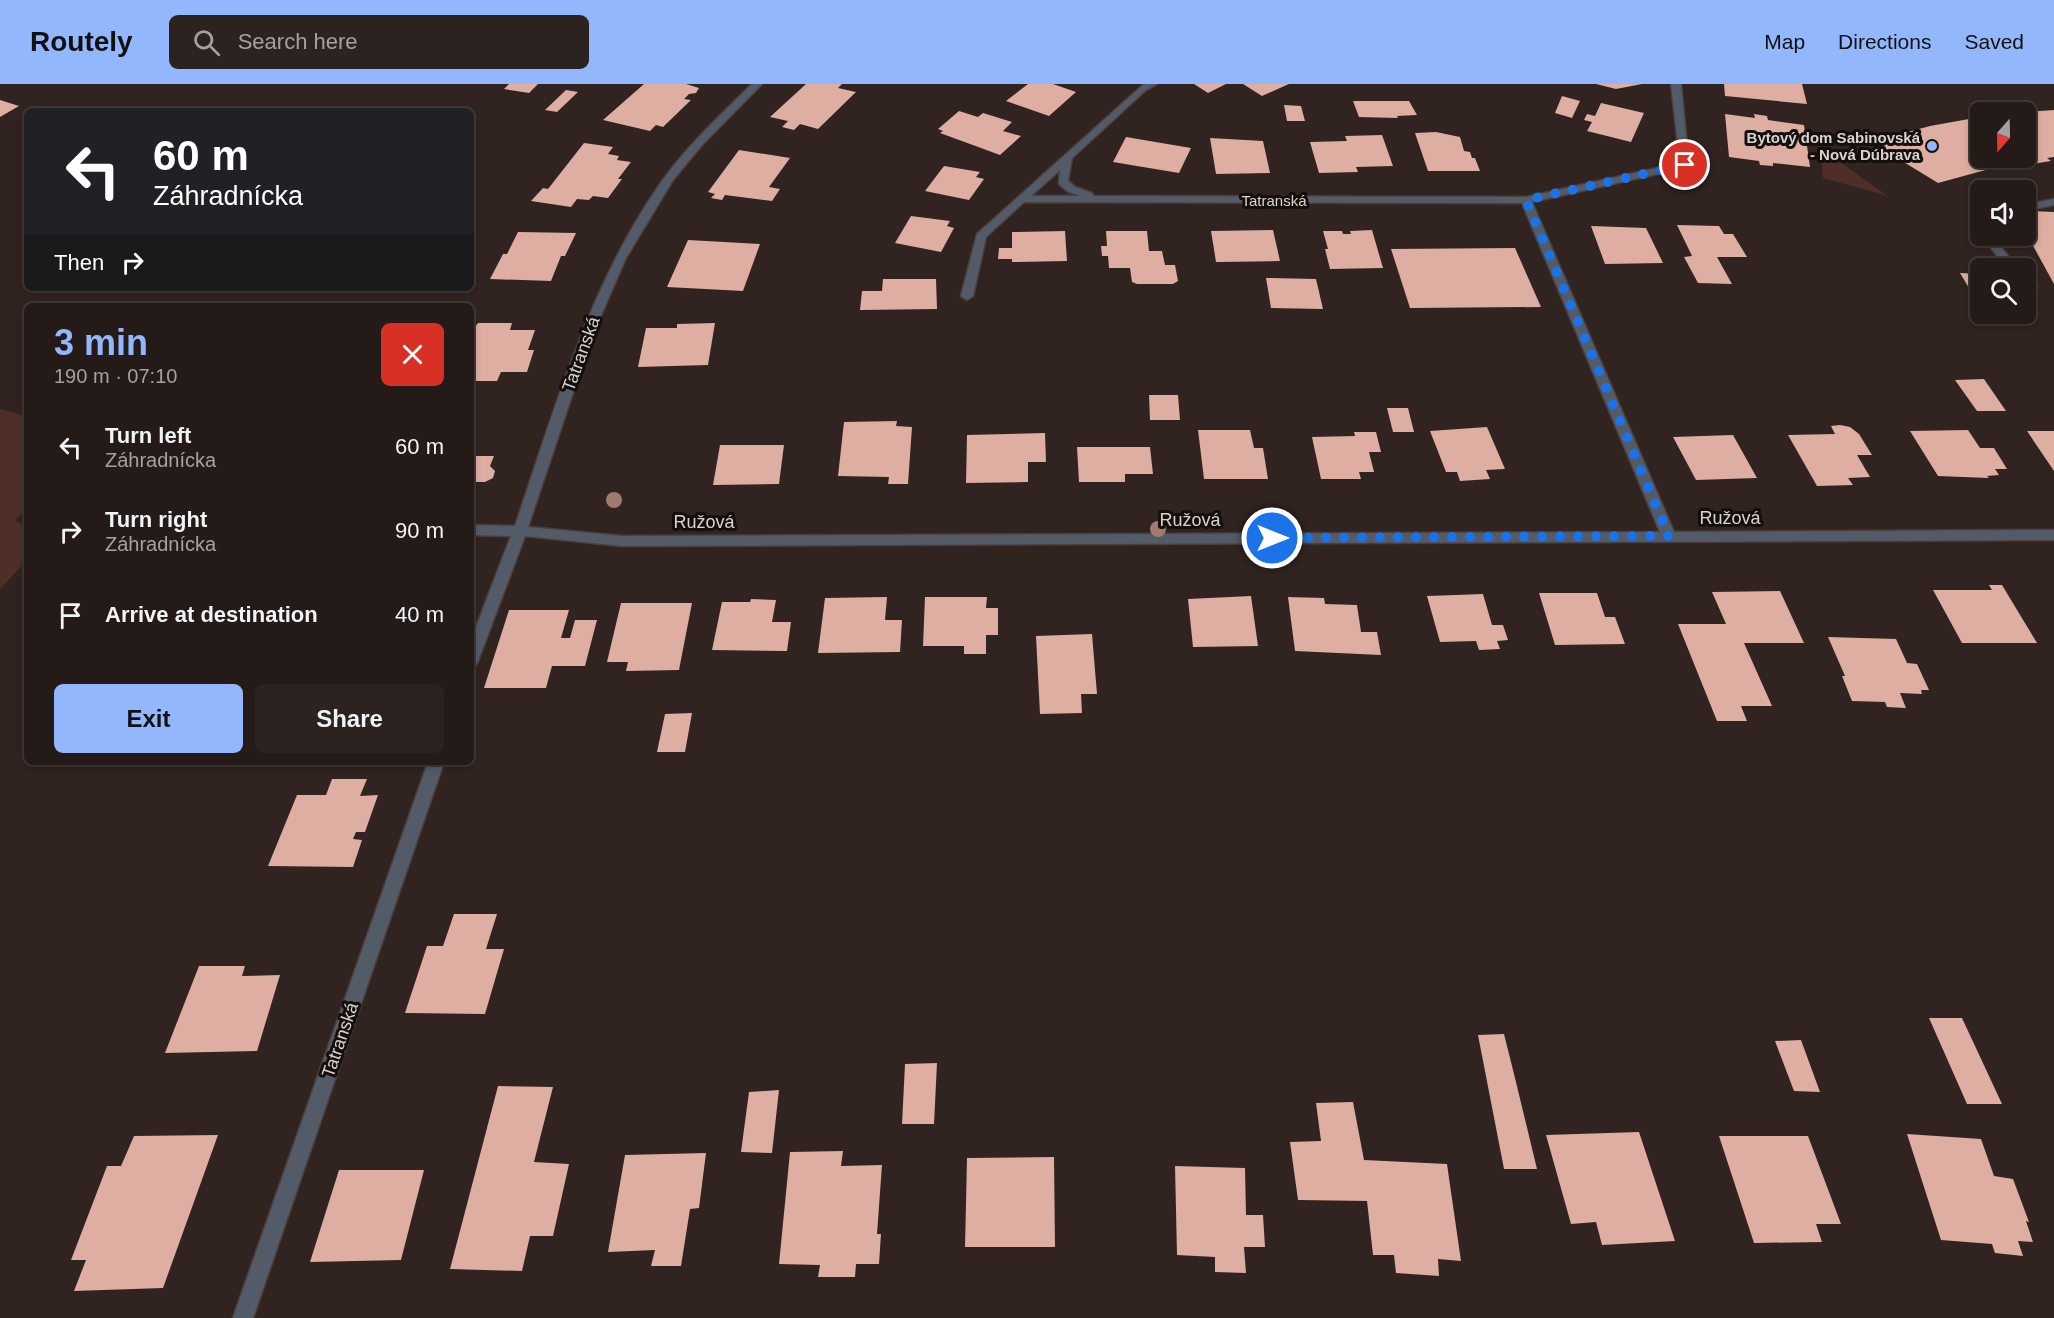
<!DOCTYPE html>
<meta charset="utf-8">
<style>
body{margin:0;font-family:Helvetica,sans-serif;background:#2c2321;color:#f1f3f6;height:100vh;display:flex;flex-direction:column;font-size:22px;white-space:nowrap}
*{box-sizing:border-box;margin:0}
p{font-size:20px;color:#a3a1a2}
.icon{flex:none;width:33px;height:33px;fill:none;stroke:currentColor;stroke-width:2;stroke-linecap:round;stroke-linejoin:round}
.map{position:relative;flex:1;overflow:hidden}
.side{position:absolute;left:24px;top:219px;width:450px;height:462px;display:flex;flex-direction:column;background:#241a18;border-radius:9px;box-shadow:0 3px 9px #0003,0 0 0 2px #413837}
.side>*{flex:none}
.banner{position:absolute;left:24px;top:24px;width:450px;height:183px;border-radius:9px;box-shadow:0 3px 9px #0003,0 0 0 2px #413837;background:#202124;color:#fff;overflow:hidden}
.needle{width:39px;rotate:200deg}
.fabs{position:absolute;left:1970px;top:18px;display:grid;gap:12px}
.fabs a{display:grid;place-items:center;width:66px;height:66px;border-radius:9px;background:#241a18;box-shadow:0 3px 9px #0003,0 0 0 2px #413837;font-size:30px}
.pin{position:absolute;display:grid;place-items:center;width:51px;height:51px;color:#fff;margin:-26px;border:3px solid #fff;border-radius:50%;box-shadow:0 2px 6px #0007}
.me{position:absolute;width:66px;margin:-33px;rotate:90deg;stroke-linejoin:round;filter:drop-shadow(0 0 4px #0008)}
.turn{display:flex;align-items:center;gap:21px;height:126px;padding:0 30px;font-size:27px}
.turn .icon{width:78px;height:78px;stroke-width:2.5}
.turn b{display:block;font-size:42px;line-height:51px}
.then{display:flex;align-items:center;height:57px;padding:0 30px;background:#0003;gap:12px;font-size:22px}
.round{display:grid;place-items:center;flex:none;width:63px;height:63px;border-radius:9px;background:#2c2321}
.head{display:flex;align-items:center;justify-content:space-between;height:102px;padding:0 30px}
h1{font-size:36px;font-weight:700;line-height:45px;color:#93b7fd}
.action{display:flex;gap:12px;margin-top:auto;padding:12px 30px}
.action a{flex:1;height:69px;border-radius:9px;background:#93b7fd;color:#111;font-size:24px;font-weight:700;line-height:69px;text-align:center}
.action a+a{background:#2c2321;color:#f1f3f6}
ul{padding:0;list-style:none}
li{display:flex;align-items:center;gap:18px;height:84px;padding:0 30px}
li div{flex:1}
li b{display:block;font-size:22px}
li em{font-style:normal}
header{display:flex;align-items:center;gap:36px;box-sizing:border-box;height:84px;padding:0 30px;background:#93b7fd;color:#111}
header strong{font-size:28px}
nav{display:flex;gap:33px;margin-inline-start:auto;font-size:21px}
.search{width:420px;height:54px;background:#2c2321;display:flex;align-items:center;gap:15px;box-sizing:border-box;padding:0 21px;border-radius:9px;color:#a3a1a2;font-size:22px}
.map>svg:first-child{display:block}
</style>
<header>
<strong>Routely</strong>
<div class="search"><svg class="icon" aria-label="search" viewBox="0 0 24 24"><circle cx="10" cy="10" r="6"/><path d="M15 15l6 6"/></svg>Search here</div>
<nav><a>Map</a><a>Directions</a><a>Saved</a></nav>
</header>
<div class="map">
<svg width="2054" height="1234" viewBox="0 0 2054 1234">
<rect width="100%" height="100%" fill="#302320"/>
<path fill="#4d2f27" d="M1820 64 1888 112 1823 94Z
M0 325 27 332V425L15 437 27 442V476L0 505Z"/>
<path fill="#ddaea1" d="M509 0H538L529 9 504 5Z
M644 0H686L699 4 696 9 689 10 684 15 691 16 663 43 656 41 650 47 603 36Z
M806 0H842L838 4 856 8 818 45 800 40 794 46 782 43 788 37 770 33Z
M1028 0H1053L1076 8 1049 32 1006 17Z
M1194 0H1226L1208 9Z
M1243 0H1289L1262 12Z
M1596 0H1642L1616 5Z
M1724 0H1802L1807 20 1725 12Z
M566 6 578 8 557 28 545 26Z
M1562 12 1580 17 1572 34 1555 29Z
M0 16 19 22 0 33Z
M1353 17H1409L1417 31 1397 32 1398 34 1359 33Z
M1601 19 1644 29 1631 58 1587 47 1592 38 1584 36 1587 30 1595 32Z
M1284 21 1301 22 1305 37H1287Z
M2054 26V73L2047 74 2051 77 2019 82 2015 78 1938 99 1889 69 1879 56 1930 42 1980 33V74H2025V28Z
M959 27 978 33 983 29 1012 38 1003 47 1021 52 1000 71 940 49 943 47 938 45Z
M1725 30 1755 34 1754 30 1767 32 1768 36 1804 41 1810 83 1773 79V82L1760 81 1759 77 1729 73Z
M1436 48 1460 53 1464 67 1470 68 1472 74H1475L1480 87H1428L1415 49Z
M1382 51 1393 82 1356 83 1358 88 1319 89 1310 58 1347 57 1345 52Z
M1126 53 1191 64 1179 89 1113 78Z
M1210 54 1263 57 1270 89 1216 90Z
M584 59 613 63 608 70 619 72 617 76 631 78 618 95H622L608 114 593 112 589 116 577 115 571 123 531 117 543 104 548 105Z
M739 66 790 74 769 103 780 105 772 117 725 111 722 116 711 114 715 110 708 108Z
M944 82 980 88 976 93 984 95 969 116 925 107Z
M2032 127 2054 128V200L2025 147V135L2037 136Z
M911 132 950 137 947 142 954 144 941 168 895 159Z
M1677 141 1719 142 1724 150H1733L1747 173H1717L1732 200 1698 199 1684 173 1692 172Z
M1591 142 1646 144 1663 179 1605 180Z
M1273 146 1280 177 1216 178 1211 147Z
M1372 146 1383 184 1330 185 1325 165H1328L1323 147H1342L1343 150H1351L1350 147Z
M1065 147 1067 177 1012 178V175H998L999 164H1012V148Z
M1106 147H1147L1149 167H1162L1165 181H1175L1178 197 1173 200H1137L1132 198 1130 184H1109L1108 172H1102L1101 162H1107Z
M518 148 576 149 565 172H561L551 197 490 195 503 170H507Z
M688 156 760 160 743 207 667 203Z
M1515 164 1541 223 1410 224 1391 165Z
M1960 189 1980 190V210L1972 209Z
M1266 194 1316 195 1323 225 1271 224Z
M883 195H936L937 225 860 226 862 207H882Z
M478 239H512L510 246H535L528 266H534L527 288H501L497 297H471V249Z
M715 239 708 281 638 283 646 244H677V240Z
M1984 295 2006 327H1977L1955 296Z
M1149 311H1178L1180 336H1150Z
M1387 324H1408L1414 348H1393Z
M897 337 896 342 912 343 908 400H888L889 393 838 392 844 338Z
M1840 341 1850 343 1859 350 1872 371H1857L1870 393 1848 394 1853 401 1817 402 1788 351 1835 350 1831 342Z
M1487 343 1505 385 1486 386 1490 395 1460 397 1457 388H1446L1430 347Z
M1198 346H1250L1254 364H1263L1268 395H1204Z
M1968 346 1980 364H1994L2007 385H1995L1999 391 1987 392 1989 394 1938 392 1910 347Z
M2027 347H2054V387Z
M1354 348H1376L1381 368H1369L1374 388H1359L1361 395H1321L1312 353 1355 352Z
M1045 349 1046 378H1028V398L966 399 967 351Z
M1733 351 1757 394 1696 396 1673 353Z
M720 361H784L779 400 713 401Z
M1077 363H1150L1153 390H1125V398H1079Z
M471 372H494L490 382 495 387 493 394 485 398H474L471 407Z
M1989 501H2002L2037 559H1962L1933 506H1992Z
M1780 507 1804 559H1744L1772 622H1741L1747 637H1717L1678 540H1726L1712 508Z
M1539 509H1597L1605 533H1615L1625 560 1555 561Z
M1483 510 1492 541H1503L1508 556 1497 557 1500 565 1479 566 1476 557 1440 558 1427 512Z
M1251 512 1258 562 1193 563 1188 515Z
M887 513 885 536H902L900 568 818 569 825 514Z
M925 513H987L986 524H998V551H986V570H964V562H923Z
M1288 513 1324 514 1325 520 1357 521 1361 548H1377L1381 571 1295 567Z
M751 515 776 516 772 538H791L787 567 712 566 722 518H750Z
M621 519H692L679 586 626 587 628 578H607Z
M509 526H569L561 554H570L575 536H597L585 582H552L546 604H484Z
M1092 550 1097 610H1081L1082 629 1040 630 1036 552Z
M1828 553 1896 555 1907 579 1917 580 1929 606H1921L1922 610 1900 609 1906 624 1887 623 1885 618 1852 617 1842 592H1845Z
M692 629 685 668H657L665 630Z
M332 695H367L360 712 378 711 365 748H356L353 755 362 756 353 783 268 782 297 711H326Z
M454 830H497L486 865H504L485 930 405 929 427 862H443Z
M199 882H245L242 892 280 891 257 967 165 969Z
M1929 934H1962L2002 1020H1967Z
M1504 950 1515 994 1537 1085H1504L1478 951Z
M1801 956 1820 1008 1794 1007 1775 957Z
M937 979 934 1040H902L905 980Z
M498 1002 553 1003 534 1078 569 1080 553 1152H530L522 1187 450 1185Z
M779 1006 772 1069 741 1068 749 1008Z
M1353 1018 1364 1076 1447 1080 1461 1177 1438 1175 1439 1192 1396 1189 1394 1171H1373L1367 1117 1298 1116 1290 1058 1321 1057 1316 1019Z
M1639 1048 1675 1157 1602 1161 1596 1138 1571 1140 1546 1051Z
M1907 1050 1981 1055 1994 1092 2013 1095 2029 1138 2026 1137 2033 1158 2018 1157 2023 1172 1995 1169 1992 1160 1941 1156Z
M218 1051 163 1204 74 1207 86 1176H71L107 1082H121L134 1052Z
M1719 1052H1808L1841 1140H1816L1822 1158 1754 1159Z
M843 1067 841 1082 882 1081 877 1150H881L879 1180H856L855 1193H818L820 1181 779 1180 790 1068Z
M706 1069 699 1124 690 1125 681 1182H651L655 1166 608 1168 625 1071Z
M1054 1073 1055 1163H965L967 1074Z
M1175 1082 1245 1084 1246 1131H1263L1265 1163H1244L1246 1189 1215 1188V1173L1177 1171Z
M339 1086H424L401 1176 310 1178Z"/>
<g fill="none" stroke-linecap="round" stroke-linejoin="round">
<g stroke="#4b3f3c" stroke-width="3">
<path id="minor" d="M752 0H762L702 61 673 96 626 174 592 252 528 443 622 452 1660 448 1522 119 1024 118 986 153 973 212 967 216 961 212 977 150 1144 0H1157L1146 6 1072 74 1068 97 1075 103 1092 109 1093 112 1526 113 1680 79 1671 0H1681L1689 83 1532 118 1674 448 2054 446V456L622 462 525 452 478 577 476 581 471 583V556L511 452 471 451V441L515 442C556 322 590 197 665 93 690 59 722 30 752 0ZM1060 86 1059 100 1067 107 1080 112H1031Z
M2054 115V121L2025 127V121Z
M1985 152H1995L1996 157 2018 184H2007L1987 159Z
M2025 193 2037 200V204L2033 206 2025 202Z
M428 678H444L253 1234H233Z"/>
</g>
<use href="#minor" fill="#535b69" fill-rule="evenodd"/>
</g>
<g fill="#9f7a6f">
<circle cx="614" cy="416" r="8"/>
<circle cx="1158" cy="445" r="8"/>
</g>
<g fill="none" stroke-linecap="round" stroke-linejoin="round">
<path stroke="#1a73e8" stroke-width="10" stroke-dasharray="0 18" d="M1272 454 1669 452 1526 116 1685 81"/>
</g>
<circle fill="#93b7fd" stroke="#140e0d" stroke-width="2" cx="1932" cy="62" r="6"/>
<g text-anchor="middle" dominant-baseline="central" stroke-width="6" stroke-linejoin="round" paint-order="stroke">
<g font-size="15" font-weight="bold" fill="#dad2cf" stroke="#140e0d" text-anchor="end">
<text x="1920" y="53">Bytový dom Sabinovská<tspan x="1920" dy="17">- Nová Dúbrava</tspan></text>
</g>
<g font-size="15" fill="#dad2cf" stroke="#140e0d">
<text x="1274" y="116">Tatranská</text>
</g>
<g font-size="18" fill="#dad2cf" stroke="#140e0d">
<text transform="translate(581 270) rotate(-70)">Tatranská</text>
<text x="1730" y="434">Ružová</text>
<text x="1190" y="436">Ružová</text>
<text x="704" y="438">Ružová</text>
<text transform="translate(340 956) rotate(-71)">Tatranská</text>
</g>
</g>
</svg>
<div class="fabs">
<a><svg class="needle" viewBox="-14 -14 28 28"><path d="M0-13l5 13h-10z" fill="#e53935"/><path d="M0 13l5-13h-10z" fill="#a3a1a2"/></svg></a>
<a><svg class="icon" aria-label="sound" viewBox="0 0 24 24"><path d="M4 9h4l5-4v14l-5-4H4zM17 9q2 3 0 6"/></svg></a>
<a><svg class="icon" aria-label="search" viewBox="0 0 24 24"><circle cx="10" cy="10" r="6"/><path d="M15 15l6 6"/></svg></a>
</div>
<div class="pin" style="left:1685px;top:81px;background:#d93025"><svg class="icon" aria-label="arrive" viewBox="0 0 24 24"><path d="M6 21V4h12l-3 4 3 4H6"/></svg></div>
<svg class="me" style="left:1272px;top:454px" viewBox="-20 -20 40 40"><circle r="17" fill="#1a73e8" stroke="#fff" stroke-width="3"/><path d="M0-11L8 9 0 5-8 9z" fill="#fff"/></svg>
<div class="banner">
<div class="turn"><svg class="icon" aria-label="left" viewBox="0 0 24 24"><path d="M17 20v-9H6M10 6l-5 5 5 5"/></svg><div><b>60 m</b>Záhradnícka</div></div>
<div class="then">Then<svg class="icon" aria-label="right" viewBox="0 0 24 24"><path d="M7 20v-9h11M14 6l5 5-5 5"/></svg></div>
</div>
<section class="side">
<div class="head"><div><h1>3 min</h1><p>190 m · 07:10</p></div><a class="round" style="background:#d93025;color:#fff"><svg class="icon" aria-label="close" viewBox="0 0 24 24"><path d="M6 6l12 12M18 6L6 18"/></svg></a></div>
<ul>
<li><svg class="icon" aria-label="left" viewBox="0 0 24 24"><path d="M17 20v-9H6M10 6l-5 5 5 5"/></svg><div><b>Turn left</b><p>Záhradnícka</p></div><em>60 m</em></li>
<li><svg class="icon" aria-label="right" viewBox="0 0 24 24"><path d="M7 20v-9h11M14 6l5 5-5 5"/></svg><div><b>Turn right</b><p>Záhradnícka</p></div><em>90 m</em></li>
<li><svg class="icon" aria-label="arrive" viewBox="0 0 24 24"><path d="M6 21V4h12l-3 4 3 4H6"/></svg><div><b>Arrive at destination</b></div><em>40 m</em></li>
</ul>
<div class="action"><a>Exit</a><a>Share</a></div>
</section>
</div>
